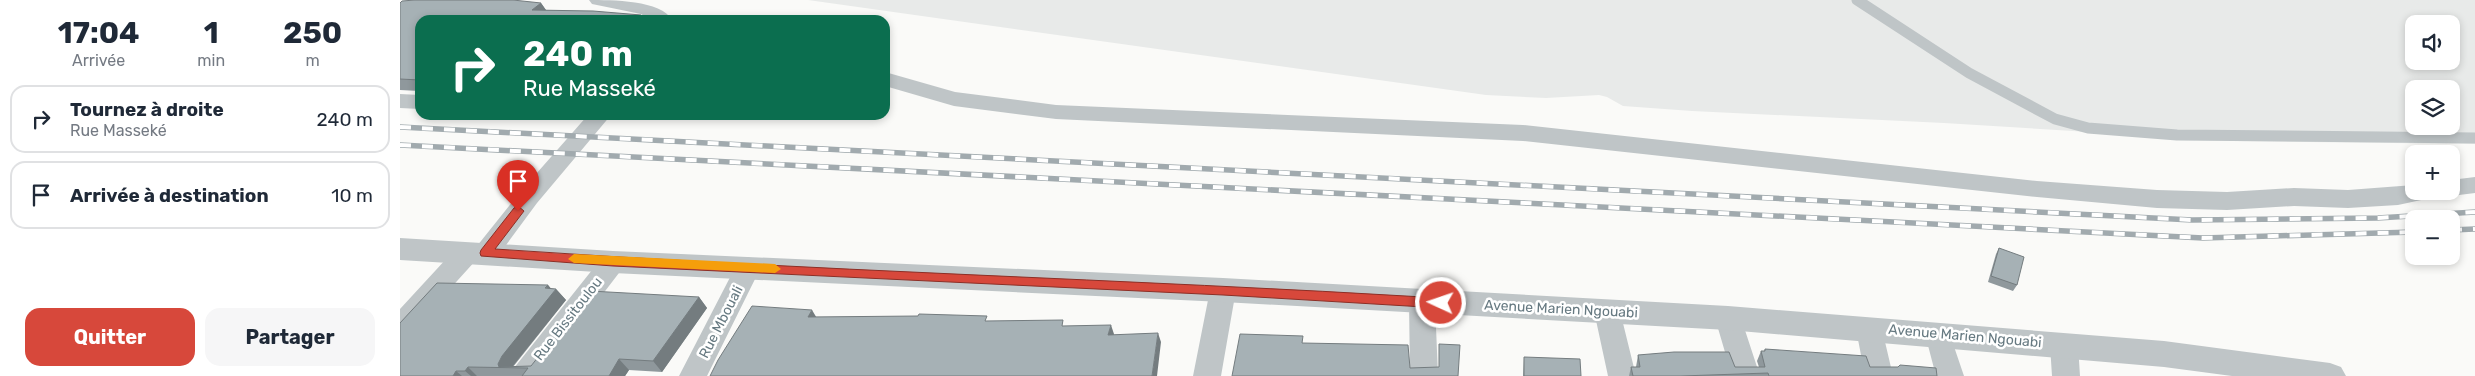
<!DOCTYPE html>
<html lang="fr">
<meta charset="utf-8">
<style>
body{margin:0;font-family:Rubik,sans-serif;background:#f6f6f7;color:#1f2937;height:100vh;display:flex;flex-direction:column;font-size:19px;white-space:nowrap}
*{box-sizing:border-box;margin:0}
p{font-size:16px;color:#747a83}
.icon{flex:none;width:28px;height:28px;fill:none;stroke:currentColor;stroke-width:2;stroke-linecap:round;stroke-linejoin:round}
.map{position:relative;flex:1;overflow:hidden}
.drawer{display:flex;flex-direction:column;background:#fff;width:400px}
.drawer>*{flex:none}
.guide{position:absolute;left:15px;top:15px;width:475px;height:105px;border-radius:15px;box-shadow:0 2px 8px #0003;background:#0b6e4f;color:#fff;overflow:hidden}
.buttons{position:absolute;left:2005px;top:15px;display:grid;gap:10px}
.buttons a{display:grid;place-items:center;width:55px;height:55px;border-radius:10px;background:#fff;box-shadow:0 2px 8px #0003;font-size:25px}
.pin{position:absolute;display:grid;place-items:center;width:42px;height:42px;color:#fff;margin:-51px -21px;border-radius:50% 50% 50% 0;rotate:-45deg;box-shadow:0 0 5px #0007}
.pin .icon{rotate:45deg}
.me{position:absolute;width:55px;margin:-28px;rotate:273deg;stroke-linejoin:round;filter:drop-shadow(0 0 4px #0008)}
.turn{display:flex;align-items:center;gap:18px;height:105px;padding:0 25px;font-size:22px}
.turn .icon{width:65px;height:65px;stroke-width:2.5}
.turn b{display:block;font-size:35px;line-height:42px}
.eta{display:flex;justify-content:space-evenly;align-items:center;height:85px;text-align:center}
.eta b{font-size:30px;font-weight:700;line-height:35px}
.button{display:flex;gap:10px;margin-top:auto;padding:10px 25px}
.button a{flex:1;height:58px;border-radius:15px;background:#d7483b;color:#fff;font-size:20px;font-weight:700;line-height:58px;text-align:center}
.button a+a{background:#f6f6f7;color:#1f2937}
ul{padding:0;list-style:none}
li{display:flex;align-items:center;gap:15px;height:68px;margin:0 10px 8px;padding:0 15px;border:2px solid #e0e1e3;border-radius:15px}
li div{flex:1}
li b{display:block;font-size:19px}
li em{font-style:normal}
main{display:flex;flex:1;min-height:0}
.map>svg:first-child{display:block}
</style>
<main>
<section class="drawer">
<div class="eta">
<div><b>17:04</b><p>Arrivée</p></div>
<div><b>1</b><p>min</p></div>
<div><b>250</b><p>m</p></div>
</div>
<ul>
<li><svg class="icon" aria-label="right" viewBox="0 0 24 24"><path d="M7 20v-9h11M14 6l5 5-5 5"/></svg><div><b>Tournez à droite</b><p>Rue Masseké</p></div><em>240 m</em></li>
<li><svg class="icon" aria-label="arrive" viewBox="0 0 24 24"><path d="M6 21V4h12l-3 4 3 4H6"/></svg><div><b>Arrivée à destination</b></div><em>10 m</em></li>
</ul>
<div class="button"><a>Quitter</a><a>Partager</a></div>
</section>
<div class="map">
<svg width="2075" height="376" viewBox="0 0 2075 376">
<rect width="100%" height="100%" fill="#fafaf8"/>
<path fill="#e8eae9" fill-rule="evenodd" d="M408 0H2075V144L1836 141 1544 123 1292 111 1223 106 1207 97 1199 95 1146 98 1086 95ZM2014 24H2051V61H2014ZM2014 89H2051V126H2014Z"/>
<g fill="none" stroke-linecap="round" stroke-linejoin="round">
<path stroke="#bfc5c7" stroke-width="11" d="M1457 0 1569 73 1655 119 1688 128 1777 135 2075 138"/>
<path fill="#bfc5c7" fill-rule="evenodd" d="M189 0C211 0 262 0 272 20H252L241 14 192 4Z
M485 72 555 92 656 105 1123 125 1637 181 1757 190 1827 192 1894 188 1948 190 2014 185V191H2039L2035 197 1998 205 1948 208 1894 206 1827 210 1757 208 1637 197 1123 141 656 119 554 106 485 86Z
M0 94 20 95V109L0 108Z
M188 115H211L137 203 95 260 86 262 77 259 9 334 0 338V309L59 245 68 243 77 246 121 191Z
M2075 177V193L2051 196 2041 191H2051V180Z
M213 252 222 255 226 262 222 269 140 376H110L114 368 204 255Z
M348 257 357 260 361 267 307 376H279L339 260Z
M823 280 832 283 836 290 821 376H793L810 290 814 283Z
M1022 292 1031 295 1035 302 1038 376H1010L1009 302 1013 295Z
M1207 301 1216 304 1220 311 1236 376H1208L1194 311 1198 304Z
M1328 308 1337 311 1341 318 1360 376H1332L1315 318 1319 311Z
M1469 318 1478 321 1482 329 1493 376H1465L1456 329 1460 321Z
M1538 323 1547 326 1564 376H1536L1525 334 1529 326Z
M1664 334 1674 337 1678 345 1680 376H1652L1650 345 1654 337Z"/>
<path fill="#bfc5c7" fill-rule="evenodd" d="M0 238 213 251 823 278 1328 306 1764 341 1930 363 1941 367 1946 376H1832L1764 367 1328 330 823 302 213 273 0 260Z"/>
<g stroke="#a1aaae" stroke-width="5.5">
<path id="rail" d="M0 127 1792 220 1978 218 2075 212
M0 145 1803 238 2014 232
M2051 230 2075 229"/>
</g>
<use href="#rail" stroke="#fff" stroke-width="4" stroke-dasharray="11" stroke-linecap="butt"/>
</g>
<path fill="#8f989c" d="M0 3H141L146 10 241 15 243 20H20V91L0 90Z
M1599 248 1617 285 1613 291 1588 282 1596 254Z
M148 285 151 289H156L166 300 113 367 131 366 299 297 307 308 262 372 229 370 225 376H0Z
M1365 349 1470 367 1537 376H1229L1231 367H1236L1238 355 1335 367H1359L1357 361 1361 351H1364Z
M1124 357 1181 376H1123Z"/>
<path fill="#747c7f" d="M141 3 148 13 132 10Z
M241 15 243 20H236Z
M148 285 154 292 156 289 166 300 112 367H99L98 364 102 356Z
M299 297 307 308 262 372 253 361Z
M412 310 418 320 408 317Z
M711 325 714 334 712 345 708 335Z
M758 333 761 342 757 376H752Z
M219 359 229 370 225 376H209Z
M68 367 77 376H71L65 371Z
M56 371 62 376H53Z"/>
<path fill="#a6b1b5" stroke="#747c7f" d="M15 0H113L141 3 132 10 193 11 241 15 236 20H20V80L0 79V3L2 1Z
M1599 248 1624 257 1617 285 1591 276Z
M37 283 148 285 145 288 156 289 102 356 98 364 99 367 131 366 190 291 299 297 253 361 219 359 209 376H122L128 368 68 367 65 371H56L53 376H0V323Z
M352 306 412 310 408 317 518 316 519 314 587 316 585 321 663 320 662 326 711 325 708 335 758 333 752 376H310L318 360Z
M840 334 903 336 902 343 1008 345 1010 368 1039 367V344L1060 345 1058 376H832Z
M1365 349 1466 356 1470 367H1498L1500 365 1536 368 1537 376H1369L1368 373 1281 376H1233L1231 367H1240L1238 355 1274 352H1329L1335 367H1365L1361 351H1365Z
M1124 357 1180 359 1181 376H1124Z"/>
<path fill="#d7483b" stroke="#8c2f26" d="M118 206 124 211 95 249C410 271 726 279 1041 298L1047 303 1041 308 823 295 213 266 81 256 80 253 81 250 114 208Z"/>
<path fill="#f59e0b" d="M174 254 375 264 381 269 375 273 174 263 168 259Z"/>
<g text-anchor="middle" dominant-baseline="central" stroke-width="5" stroke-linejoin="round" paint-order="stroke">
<g font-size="14" fill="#667981" stroke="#fff">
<text transform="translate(1161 309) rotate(3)">Avenue Marien Ngouabi</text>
<text transform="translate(168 319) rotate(-52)">Rue Bissitoulou</text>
<text transform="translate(321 322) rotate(-63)">Rue Mbouali</text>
<text transform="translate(1565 336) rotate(5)">Avenue Marien Ngouabi</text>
</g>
</g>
</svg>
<div class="buttons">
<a><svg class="icon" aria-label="sound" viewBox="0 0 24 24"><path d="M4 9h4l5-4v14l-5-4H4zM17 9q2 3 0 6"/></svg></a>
<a><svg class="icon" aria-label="layers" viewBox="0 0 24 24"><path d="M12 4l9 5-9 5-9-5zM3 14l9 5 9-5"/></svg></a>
<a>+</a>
<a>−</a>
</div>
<div class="pin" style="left:118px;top:211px;background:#d93025"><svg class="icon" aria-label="arrive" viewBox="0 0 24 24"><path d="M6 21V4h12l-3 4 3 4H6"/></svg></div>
<svg class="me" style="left:1041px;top:303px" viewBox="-20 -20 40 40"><circle r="17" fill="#d7483b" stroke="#fff" stroke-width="3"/><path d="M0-11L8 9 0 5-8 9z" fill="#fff"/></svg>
<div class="guide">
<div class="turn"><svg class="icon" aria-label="right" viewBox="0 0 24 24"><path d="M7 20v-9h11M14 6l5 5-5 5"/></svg><div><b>240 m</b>Rue Masseké</div></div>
</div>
</div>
</main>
